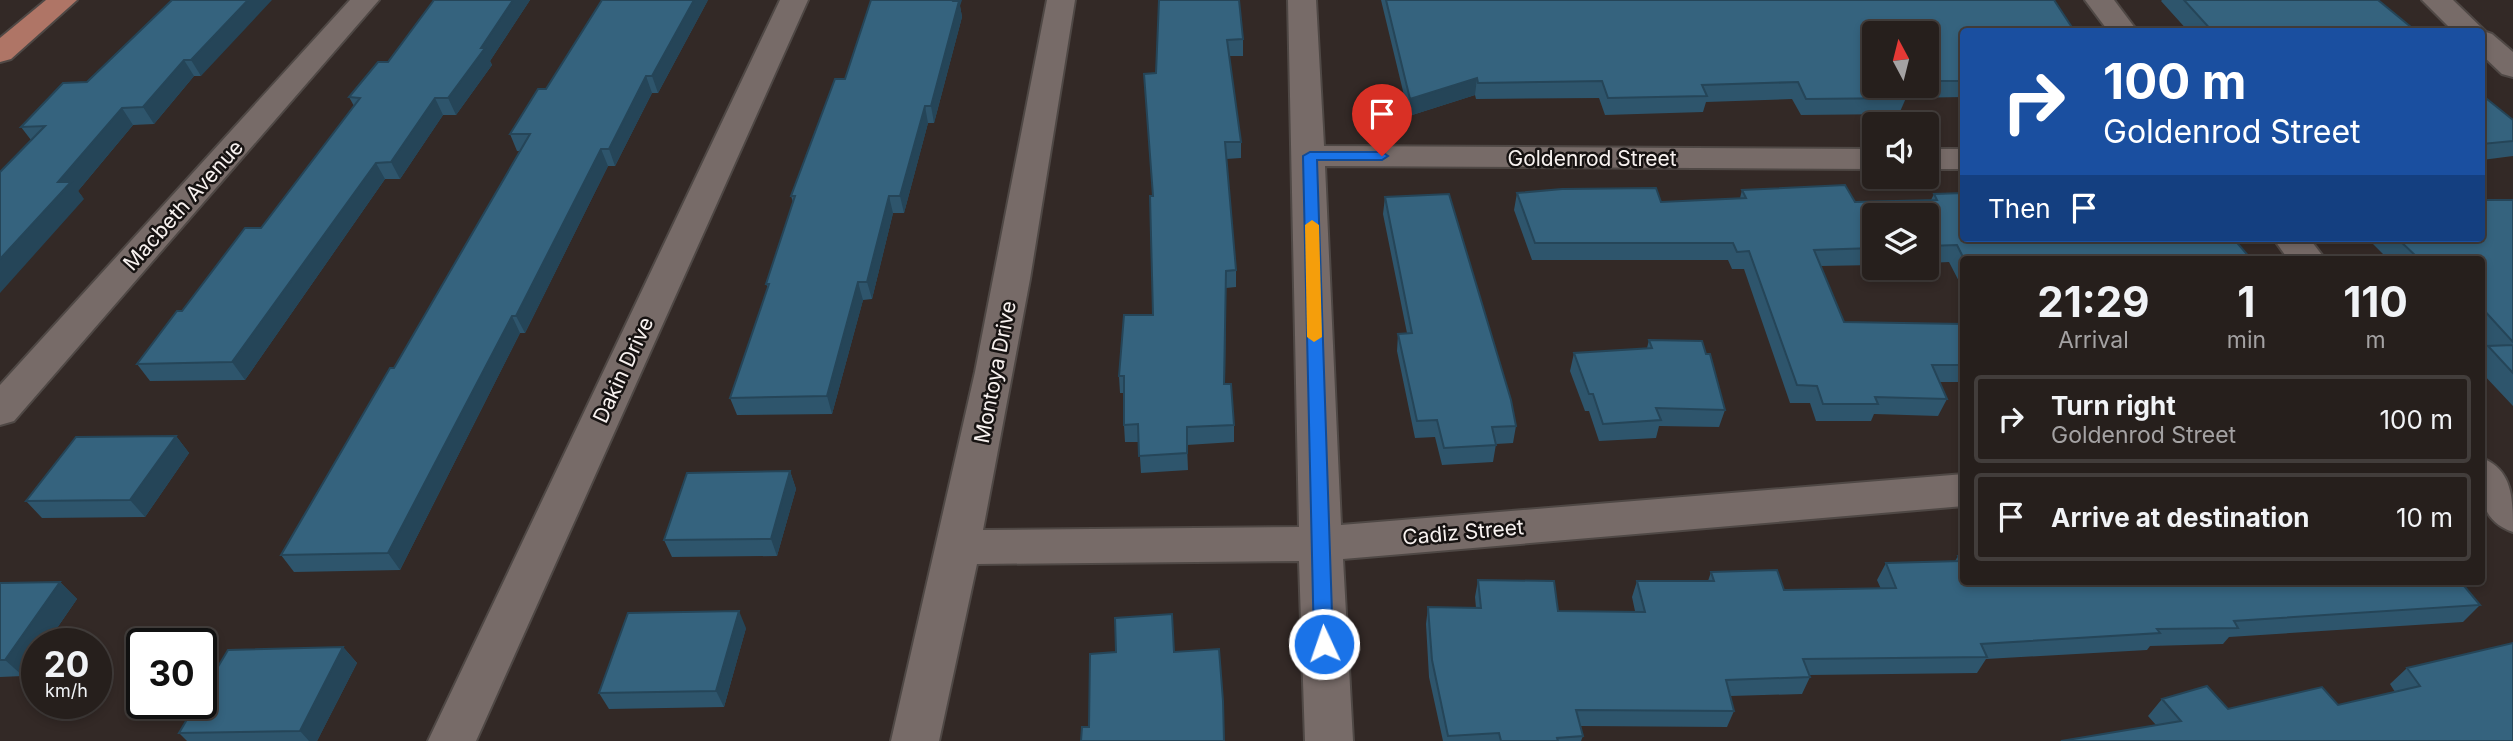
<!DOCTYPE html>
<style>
body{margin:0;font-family:Inter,sans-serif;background:#322c29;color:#f1f3f6;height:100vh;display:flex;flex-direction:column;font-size:26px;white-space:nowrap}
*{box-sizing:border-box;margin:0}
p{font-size:23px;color:#a4a2a3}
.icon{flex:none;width:38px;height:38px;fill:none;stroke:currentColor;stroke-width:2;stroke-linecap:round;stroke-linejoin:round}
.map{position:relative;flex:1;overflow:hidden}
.drawer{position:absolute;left:1960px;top:256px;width:525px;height:329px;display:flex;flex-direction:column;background:#261f1c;border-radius:7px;box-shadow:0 4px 10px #0003,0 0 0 2px #423d3b}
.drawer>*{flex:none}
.banner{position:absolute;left:1960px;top:28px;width:525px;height:214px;border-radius:7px;box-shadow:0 4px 10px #0003,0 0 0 2px #423d3b;background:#1a4fa0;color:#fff;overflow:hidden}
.needle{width:46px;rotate:353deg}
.controls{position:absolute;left:1862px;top:21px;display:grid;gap:14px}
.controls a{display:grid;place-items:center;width:77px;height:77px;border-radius:7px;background:#261f1c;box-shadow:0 4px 10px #0003,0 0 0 2px #423d3b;font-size:35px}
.speed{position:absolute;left:21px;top:628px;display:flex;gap:14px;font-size:35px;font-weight:700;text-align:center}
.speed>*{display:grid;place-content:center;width:91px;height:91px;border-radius:50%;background:#261f1c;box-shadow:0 4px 10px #0003,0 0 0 2px #423d3b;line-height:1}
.speed small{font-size:18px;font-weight:400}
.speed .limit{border:4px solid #111;border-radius:10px;background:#fff;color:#111}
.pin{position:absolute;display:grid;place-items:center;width:60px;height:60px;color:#fff;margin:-72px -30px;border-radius:50% 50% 50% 0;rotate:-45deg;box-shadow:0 0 7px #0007}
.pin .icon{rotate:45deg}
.me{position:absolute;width:77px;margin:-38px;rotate:357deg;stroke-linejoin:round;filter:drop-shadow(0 0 5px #0008)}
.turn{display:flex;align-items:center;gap:24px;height:147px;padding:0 28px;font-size:32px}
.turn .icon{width:91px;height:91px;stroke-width:2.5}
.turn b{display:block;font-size:49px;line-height:60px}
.then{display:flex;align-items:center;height:66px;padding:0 28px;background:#0003;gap:14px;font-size:26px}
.eta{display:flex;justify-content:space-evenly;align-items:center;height:119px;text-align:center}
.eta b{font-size:42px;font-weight:700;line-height:49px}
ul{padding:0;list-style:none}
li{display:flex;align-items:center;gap:21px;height:88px;margin:0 14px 10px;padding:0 14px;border:4px solid #423d3b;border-radius:7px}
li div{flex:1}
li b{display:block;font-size:26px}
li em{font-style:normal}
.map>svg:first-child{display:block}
</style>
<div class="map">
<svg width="2513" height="741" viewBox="0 0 2513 741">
<rect width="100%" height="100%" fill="#332926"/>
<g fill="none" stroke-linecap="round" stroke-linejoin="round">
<g stroke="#4f4845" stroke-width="4">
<path id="minor" d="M350 0H379L14 421 0 425V385Z
M780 0H808L476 741H428Z
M1047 0H1075L1030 279 983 530 1299 527 1288 0H1316L1324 146 1874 149V169L1325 166 1341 525 1964 474V506L1343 559 1353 741H1305L1299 561 977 564 939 741H891L975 372Z
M2085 0H2114L2138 32H2109Z
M2422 0H2453L2486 32 2492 34 2513 52V77L2502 74 2482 55V32H2454Z
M1927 149H1964V169H1927Z
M2273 238H2309L2325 259H2288Z
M2482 458C2513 470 2513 499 2513 532 2478 520 2479 490 2482 458Z"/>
</g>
<g stroke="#4f4845" stroke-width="4">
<path id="major" d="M46 0H77L11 59 0 62V38Z"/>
</g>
<use href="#minor" fill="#776b68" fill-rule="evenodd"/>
<use href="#major" fill="#af7566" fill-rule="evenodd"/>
</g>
<path fill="#2e556c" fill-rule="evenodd" d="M172 0 201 76H194L154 124 133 125 78 191 84 199 31 140 21 127 87 82Z
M434 0H530L490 61 492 65 456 115H443L400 179H385L245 380 150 381 137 364 182 311 261 228 354 106 349 97 388 62Z
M708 0 658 93H652L615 166H608L525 333H520L400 570 294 572 281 555 394 368 520 151H517L510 134 546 89Z
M1159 0 1243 39V56H1229L1241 142V158L1226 159 1236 270V287L1226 288 1225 384 1234 425V442L1187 445 1188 470 1141 473 1139 442H1125L1124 425V393H1120L1119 376 1153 315V196L1156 73Z
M1381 0H2054L1964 32V97L1906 98 1899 114 1801 115 1792 99 1706 102 1703 112 1605 115 1599 98 1476 99 1475 95 1409 116ZM1927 33V86H1874Z
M2162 0H2378L2417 32H2189L2161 1Z
M960 6 962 17 934 123H928L904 213H893L872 299 863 300 832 414 737 415 730 398 768 288 766 284 793 202 791 196 845 79Z
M2482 95 2513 120V156L2482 160Z
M1742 190 1855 202 1931 200 1934 194 2251 259H1964V291L1949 262 1927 263V215H1874V265L1821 266 1844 322 1964 324V382H1940L1947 399 1938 416 1874 414 1871 421H1816L1810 403H1790L1744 269H1732L1728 260H1532L1514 210 1517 193 1661 202 1740 198Z
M1385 197 1516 426 1513 443 1496 444 1493 462 1442 465 1435 437 1415 438 1397 351 1398 334 1407 333 1383 214Z
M2513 200V406L2482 373V353L2487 347 2482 341V259H2388L2367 238H2482Z
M1649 340 1725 410 1719 427 1659 426 1656 438 1599 441 1589 411H1585L1570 371 1574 353 1647 348Z
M176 436 189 453 145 517 42 518 26 501Z
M790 471 796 489 777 556 672 557 664 540Z
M1958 556H1964V581L2480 605 2463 622 2229 637 2223 644 2150 646 2147 650 1986 659 1977 673 1809 675 1810 677 1802 694 1730 696 1734 711 1727 727 1580 726 1583 736 1581 741H1443L1429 677 1426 624 1428 607 1476 608 1475 597 1478 580 1558 611H1635L1632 597 1637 581H1708L1711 572 1784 590 1881 589 1877 580 1886 563 1955 561Z
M60 582 77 599 46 644H37V657L23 676 0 677V583Z
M746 628 724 707 609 709 599 693Z
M343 647 357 663 317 741H187L179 733Z
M2407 668 2513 741 2156 725 2148 716 2162 699 2228 709 2338 705 2395 692 2390 684Z"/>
<path fill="#254558" d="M248 0H272L201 76 191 60Z
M513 0H530L490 61 492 65 456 115 448 98Z
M694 0H708L658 93 652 76Z
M955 0H962L960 6 962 17 934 123 931 106Z
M184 60 194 76 154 124 143 107Z
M646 76 652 93 615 166 609 149Z
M1477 78 1475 95 1409 116 1410 99Z
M435 98 443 115 400 179 391 162Z
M925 106 928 123 904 213 900 196Z
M122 108 133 125 78 191 84 199 0 293V259L58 182Z
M601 149 608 166 525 333 516 316Z
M376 163 385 179 245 380 232 362Z
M889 196 893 213 872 299 867 282Z
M858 282 863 300 832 414 827 396Z
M512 316 520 333 400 570 388 553Z
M176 436 189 453 145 517 130 500Z
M790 471 796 489 777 556 771 539Z
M60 582 77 599 46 644H37V657L23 676 5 660Z
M739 611 746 628 724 707 716 691Z
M343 647 357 663 317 741H309L300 731Z"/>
<path fill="#35637e" stroke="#254558" stroke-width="2" d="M172 0H248L191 60H184L143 107 122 108 58 182H71L0 259V172L45 126 21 127 63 83 87 82Z
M434 0H513L481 48H485L448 98H435L391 162 376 163 232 362 137 364 177 311H182L245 228H261L360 98 349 97 378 62H388Z
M602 0H694L652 76H646L609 149H601L516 316H512L388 553 281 555 390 368H394L530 134H510L538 89H546Z
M871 0H955L954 1H959L931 106H925L900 196H889L867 282H858L827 396 730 398 769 284H766L795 196H791L835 79H845Z
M1159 0H1239L1243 39 1227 40 1241 142H1225L1236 270 1226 271 1224 384H1231L1234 425 1187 427V453L1139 456 1138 424 1124 425V376H1119L1124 315H1153L1150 196H1153L1144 74 1156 73Z
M1386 0H2054L2075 32H1964V81H1927V33H1874V86H1898L1906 98 1806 99 1798 82 1702 85 1707 96 1608 98 1602 81 1478 83 1477 78 1410 99Z
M2184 0H2378L2417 32H2213Z
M2482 95 2513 120V141L2482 144Z
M1845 185 1855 202 1937 200 1934 194 1964 193V238H2233L2251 259H1964L1957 245 1927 246V215H1874V248L1814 250 1844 322 1964 324V365H1932L1947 399 1875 397 1878 404H1823L1817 386 1797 385 1749 251 1737 252 1733 243H1535L1517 193 1562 189 1656 188 1661 202 1746 198 1742 190Z
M1449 194 1511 400 1516 426 1492 427 1496 445 1444 448 1437 420 1417 421 1398 334 1412 333 1385 197Z
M2482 200H2513V342L2482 308V259H2419L2397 238H2482Z
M1649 340 1702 341 1706 354H1710L1725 410 1656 408 1661 420 1603 424 1593 394H1589L1574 353 1652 348Z
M2513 345V373L2488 346Z
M176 436 130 500 26 501 76 437Z
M790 471 771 539 664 540 687 473Z
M1958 556H1964V581H2460L2480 605 2234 621 2238 628 2157 629 2160 633 1981 644 1987 657 1803 659 1810 677 1726 680 1734 711 1576 710 1583 736 1557 738 1558 741H1501L1499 733 1448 736 1432 660 1428 607 1481 608 1478 580 1554 581 1558 611 1645 612 1637 581H1714L1711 572 1777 570 1784 590 1896 588 1886 563 1960 561Z
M60 582 5 660H0V583Z
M739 611 716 691 599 693 628 613Z
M1172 614 1174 652 1219 649 1223 701 1224 741H1081L1082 727H1089L1090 654 1116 652 1115 618Z
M2513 643V741H2061L2181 721 2162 699 2207 686 2228 709 2322 687 2338 705 2420 686 2407 668Z
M343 647 300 731 179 733 196 704H201V695L228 650Z"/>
<path fill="#1a73e8" stroke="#114b97" stroke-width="2" d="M1310 152H1382L1388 156 1382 160H1317L1333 644 1331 650 1324 652 1317 650 1314 644 1303 156Z"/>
<path fill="#f59e0b" d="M1312 220 1319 225 1322 337 1314 342 1307 337 1305 225Z"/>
<g text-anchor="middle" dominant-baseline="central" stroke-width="5" stroke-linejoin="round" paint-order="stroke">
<g font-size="21" fill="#f8f2f0" stroke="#171312">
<text x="1592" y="158">Goldenrod Street</text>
<text transform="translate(183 205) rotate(-48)">Macbeth Avenue</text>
<text transform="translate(623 370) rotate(-65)">Dakin Drive</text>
<text transform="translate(995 372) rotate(-79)">Montoya Drive</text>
<text transform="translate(1463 532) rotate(-5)">Cadiz Street</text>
</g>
</g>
</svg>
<div class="controls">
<a><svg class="needle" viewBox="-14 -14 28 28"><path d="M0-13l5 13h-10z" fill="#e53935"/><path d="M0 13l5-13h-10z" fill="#a4a2a3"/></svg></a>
<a><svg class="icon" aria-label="sound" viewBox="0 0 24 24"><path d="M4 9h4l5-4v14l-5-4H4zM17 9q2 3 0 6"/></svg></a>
<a><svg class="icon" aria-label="layers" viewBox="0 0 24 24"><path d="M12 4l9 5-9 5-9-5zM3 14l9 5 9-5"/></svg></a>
</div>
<div class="speed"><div>20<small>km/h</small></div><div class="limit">30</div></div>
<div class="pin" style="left:1382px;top:156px;background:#d93025"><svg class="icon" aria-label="arrive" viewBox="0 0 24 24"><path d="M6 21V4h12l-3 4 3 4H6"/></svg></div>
<svg class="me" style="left:1324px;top:644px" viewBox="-20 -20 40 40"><circle r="17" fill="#1a73e8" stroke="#fff" stroke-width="3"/><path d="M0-11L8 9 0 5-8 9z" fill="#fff"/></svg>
<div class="banner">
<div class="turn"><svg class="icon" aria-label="right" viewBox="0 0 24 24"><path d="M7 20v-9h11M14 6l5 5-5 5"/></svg><div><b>100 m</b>Goldenrod Street</div></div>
<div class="then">Then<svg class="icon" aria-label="arrive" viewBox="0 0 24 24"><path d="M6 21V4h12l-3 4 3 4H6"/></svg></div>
</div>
<section class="drawer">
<div class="eta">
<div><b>21:29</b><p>Arrival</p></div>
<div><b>1</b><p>min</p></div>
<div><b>110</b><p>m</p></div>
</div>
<ul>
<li><svg class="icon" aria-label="right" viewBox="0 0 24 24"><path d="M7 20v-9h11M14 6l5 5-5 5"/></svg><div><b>Turn right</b><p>Goldenrod Street</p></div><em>100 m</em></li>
<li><svg class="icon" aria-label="arrive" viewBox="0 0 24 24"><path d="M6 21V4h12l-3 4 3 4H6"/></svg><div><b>Arrive at destination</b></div><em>10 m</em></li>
</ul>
</section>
</div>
